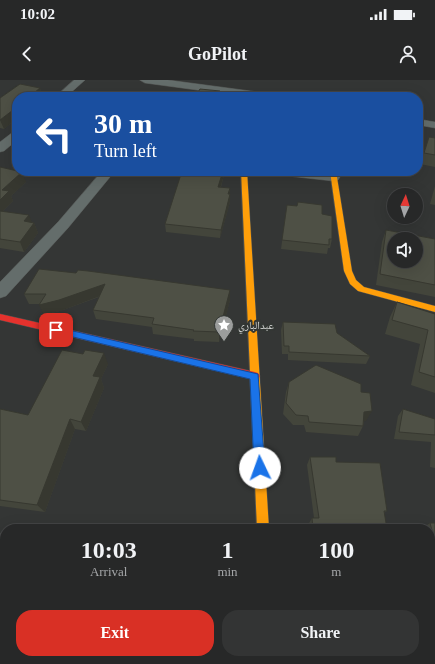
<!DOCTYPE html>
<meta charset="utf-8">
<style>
body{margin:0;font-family:"Times New Roman","Noto Naskh Arabic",serif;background:#333434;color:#f1f3f6;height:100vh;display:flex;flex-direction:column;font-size:15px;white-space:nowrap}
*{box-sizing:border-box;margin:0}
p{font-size:13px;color:#a4a6a8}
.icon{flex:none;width:22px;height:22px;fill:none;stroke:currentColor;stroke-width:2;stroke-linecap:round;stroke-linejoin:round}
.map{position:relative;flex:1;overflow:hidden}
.sheet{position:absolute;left:0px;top:444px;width:435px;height:140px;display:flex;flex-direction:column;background:#272828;border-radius:16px 16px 0 0;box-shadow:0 4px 16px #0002,0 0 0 1px #434445}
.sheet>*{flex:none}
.guide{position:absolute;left:12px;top:12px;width:411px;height:84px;border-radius:16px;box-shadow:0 4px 16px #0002,0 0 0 1px #434445;background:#1a4fa0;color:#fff;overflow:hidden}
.needle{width:26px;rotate:4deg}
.tools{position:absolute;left:387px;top:108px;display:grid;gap:8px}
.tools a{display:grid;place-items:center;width:36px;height:36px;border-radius:50%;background:#272828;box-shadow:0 4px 16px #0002,0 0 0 1px #434445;font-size:20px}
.pin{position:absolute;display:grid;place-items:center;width:34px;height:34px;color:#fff;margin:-17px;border-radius:8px;box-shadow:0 2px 6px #0006}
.me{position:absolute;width:44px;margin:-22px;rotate:357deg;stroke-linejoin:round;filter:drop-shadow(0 0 3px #0008)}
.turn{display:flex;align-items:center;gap:14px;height:84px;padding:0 16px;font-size:18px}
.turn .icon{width:52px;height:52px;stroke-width:2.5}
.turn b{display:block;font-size:28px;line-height:34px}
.eta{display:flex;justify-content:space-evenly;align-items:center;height:68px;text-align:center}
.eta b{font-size:24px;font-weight:700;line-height:28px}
.action{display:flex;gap:8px;margin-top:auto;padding:8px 16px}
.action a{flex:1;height:46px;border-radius:16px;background:#d93025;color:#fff;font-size:16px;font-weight:700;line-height:46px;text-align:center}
.action a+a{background:#333434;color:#f1f3f6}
.status{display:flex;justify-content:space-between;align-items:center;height:28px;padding:0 20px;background:#272828;direction:ltr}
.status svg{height:11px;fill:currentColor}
header{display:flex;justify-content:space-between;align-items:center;height:52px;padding:0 16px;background:#272828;font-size:18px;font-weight:700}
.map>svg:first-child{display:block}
</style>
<div class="status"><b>10:02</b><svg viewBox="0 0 49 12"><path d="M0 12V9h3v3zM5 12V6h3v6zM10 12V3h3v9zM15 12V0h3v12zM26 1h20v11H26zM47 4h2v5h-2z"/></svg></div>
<header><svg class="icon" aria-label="back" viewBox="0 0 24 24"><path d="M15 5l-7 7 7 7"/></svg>GoPilot<svg class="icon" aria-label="person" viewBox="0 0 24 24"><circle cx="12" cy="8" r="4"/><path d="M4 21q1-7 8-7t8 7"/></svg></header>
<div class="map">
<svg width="435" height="584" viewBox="0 0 435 584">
<rect width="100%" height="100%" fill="#343635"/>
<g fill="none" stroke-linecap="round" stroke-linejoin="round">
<g stroke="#515351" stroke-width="1">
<path id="street" d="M74 0H85L66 17H55Z
M140 0H168L273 14 278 17H249L145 3Z
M418 39 435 42V48L418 45Z
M17 50V60L4 71 0 72V62L13 52Z
M102 91H115L68 148 6 216 0 218V202L58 142Z
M273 91C294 91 317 89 338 94L340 97 338 100 333 101 279 95 274 94Z
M5 452V484L0 486V454Z
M255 579H283V584H255Z"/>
</g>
<g stroke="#515351" stroke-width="1">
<path id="slow" d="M241 91H247L269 449H257Z
M330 91H336L352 191 356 200 364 207 435 226V232L358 211 350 204 344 191Z"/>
</g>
<g stroke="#515351" stroke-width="1">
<path id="jam" d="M0 234 255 292 258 293 260 296 258 299 255 300 0 240Z"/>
</g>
<use href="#street" fill="#646d6b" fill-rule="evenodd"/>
<use href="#slow" fill="#ff9f0a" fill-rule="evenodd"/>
<use href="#jam" fill="#e5322d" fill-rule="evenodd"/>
</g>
<path fill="#43453b" d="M20 4 40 8 42 16V17H17V38L4 49 0 48V18Z
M429 57 435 58V87L420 84Z
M0 87 26 102 11 116 13 121 3 131 32 142 34 143 38 153 24 172 0 168Z
M223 91H224V95L221 107 230 108V122L220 158 166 152 165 144Z
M435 106V125L430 124Z
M298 122 322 134 332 159 330 168H328L327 174 281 169 287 125 297 126Z
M386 150 435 159V217L376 205 382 162Z
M39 189 230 220 219 262 194 261V259L153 254 152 247 96 239 93 230 99 217 63 230 44 235 40 224H29L24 214Z
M397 222 435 234V313L411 305 420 264 385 254 390 237Z
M283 242 337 253 370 276 366 284 288 280V274H282L281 250Z
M108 284 101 299 104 308 86 351 75 349 45 432 0 426V329L28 335Z
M289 302 361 312 366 341H364L363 346 358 356 306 352 304 345H293L283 334 286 312Z
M403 329 435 339V388L430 387 431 362 394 359 398 336Z
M310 377 336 382 387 431 384 433 387 449H308V445L312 438H314L307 385Z
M430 443H435V491H434L430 474V449H423V448Z"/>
<path fill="#373830" d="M40 8 42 16V17H29Z
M17 27V38L4 49 0 40Z
M223 91H224V95L218 116V107Z
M22 92 26 102 11 116 13 121 0 134V120L2 110Z
M230 108V122L220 158 221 150Z
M29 135 33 145 34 143 38 153 24 172 20 162 24 141Z
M105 204 108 213 63 230 44 235 39 225Z
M230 210V220L219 262V252Z
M104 273 108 284 101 299 104 308 86 351 81 342 93 296Z
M372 331 366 341 359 342 364 332Z
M70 339 75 349 45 432 37 425Z
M156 579H159L158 584H154Z"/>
<path fill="#4e5045" stroke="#373830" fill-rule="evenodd" d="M20 4 40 8 29 17H17V27L0 40V18Z
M200 9 220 11 219 13 229 14V17H195Z
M429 57 435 58V75L424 73Z
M0 87 22 92 2 110 9 111 0 120Z
M182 91H223L218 107 230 108 228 114H230L221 150 165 144Z
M298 122 322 125V134L332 136V159H329V165L282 160 287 125 297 126Z
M0 131 29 135 24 141 34 143 20 162 0 159Z
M386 150 435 159V205L380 194ZM394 159H416V181H394Z
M39 189 76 193 78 190 88 191 230 210 219 252 193 251 194 250 152 244 154 238 93 230 105 204 59 220 39 225 46 214H24Z
M397 222 435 234V297L419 292 428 250 392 240Z
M283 242 335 244 337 253 370 276 289 272V266H284Z
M62 270 83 274 85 270 104 273 93 296 100 297 81 342 70 339 37 425 0 420V329L28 335Z
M316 285 361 304V312L370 313 372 331 364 332 363 346 309 342 308 336 296 335 286 323 289 302Z
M403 329 435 339V355L399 352Z
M310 377H336V382L380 383 387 431H384L387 449H313L312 438H319Z
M430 443H435V462Z
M0 504 5 506V579H156L154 584H0Z"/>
<path fill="#1a73e8" stroke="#114b97" d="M56 247 258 294 265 388 263 392 260 393 256 392 254 388 250 299 52 252 51 250 52 248Z"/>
<defs>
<g id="sight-pin" transform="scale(1)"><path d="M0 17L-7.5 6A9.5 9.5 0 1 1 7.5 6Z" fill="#9b9d9c" stroke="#333734"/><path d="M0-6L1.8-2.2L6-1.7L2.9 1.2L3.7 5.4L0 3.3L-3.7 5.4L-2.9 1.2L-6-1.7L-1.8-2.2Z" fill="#fff"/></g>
</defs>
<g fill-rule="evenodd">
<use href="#sight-pin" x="224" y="245"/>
</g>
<g text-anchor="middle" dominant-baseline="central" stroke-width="4" stroke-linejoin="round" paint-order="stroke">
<g font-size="11" fill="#d3d5d3" stroke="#333734" text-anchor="start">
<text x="238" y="245">عبدالباري</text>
</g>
</g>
</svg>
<div class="tools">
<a><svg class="needle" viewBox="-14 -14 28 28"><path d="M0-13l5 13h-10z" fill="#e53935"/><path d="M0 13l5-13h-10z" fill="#a4a6a8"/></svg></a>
<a><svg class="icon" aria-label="sound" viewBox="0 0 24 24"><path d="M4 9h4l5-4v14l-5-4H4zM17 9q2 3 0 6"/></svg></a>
</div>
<div class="pin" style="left:56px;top:250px;background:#d93025"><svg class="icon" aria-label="arrive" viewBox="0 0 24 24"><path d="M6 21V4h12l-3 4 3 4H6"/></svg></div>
<svg class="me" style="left:260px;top:388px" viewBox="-20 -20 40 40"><circle r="19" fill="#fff"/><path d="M0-13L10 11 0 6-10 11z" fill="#1a73e8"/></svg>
<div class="guide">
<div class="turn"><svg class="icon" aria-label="left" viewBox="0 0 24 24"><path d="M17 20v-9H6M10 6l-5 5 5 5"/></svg><div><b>30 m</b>Turn left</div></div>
</div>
<section class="sheet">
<div class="eta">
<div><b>10:03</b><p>Arrival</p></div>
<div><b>1</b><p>min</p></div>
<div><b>100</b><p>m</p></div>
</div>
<div class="action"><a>Exit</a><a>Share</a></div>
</section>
</div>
